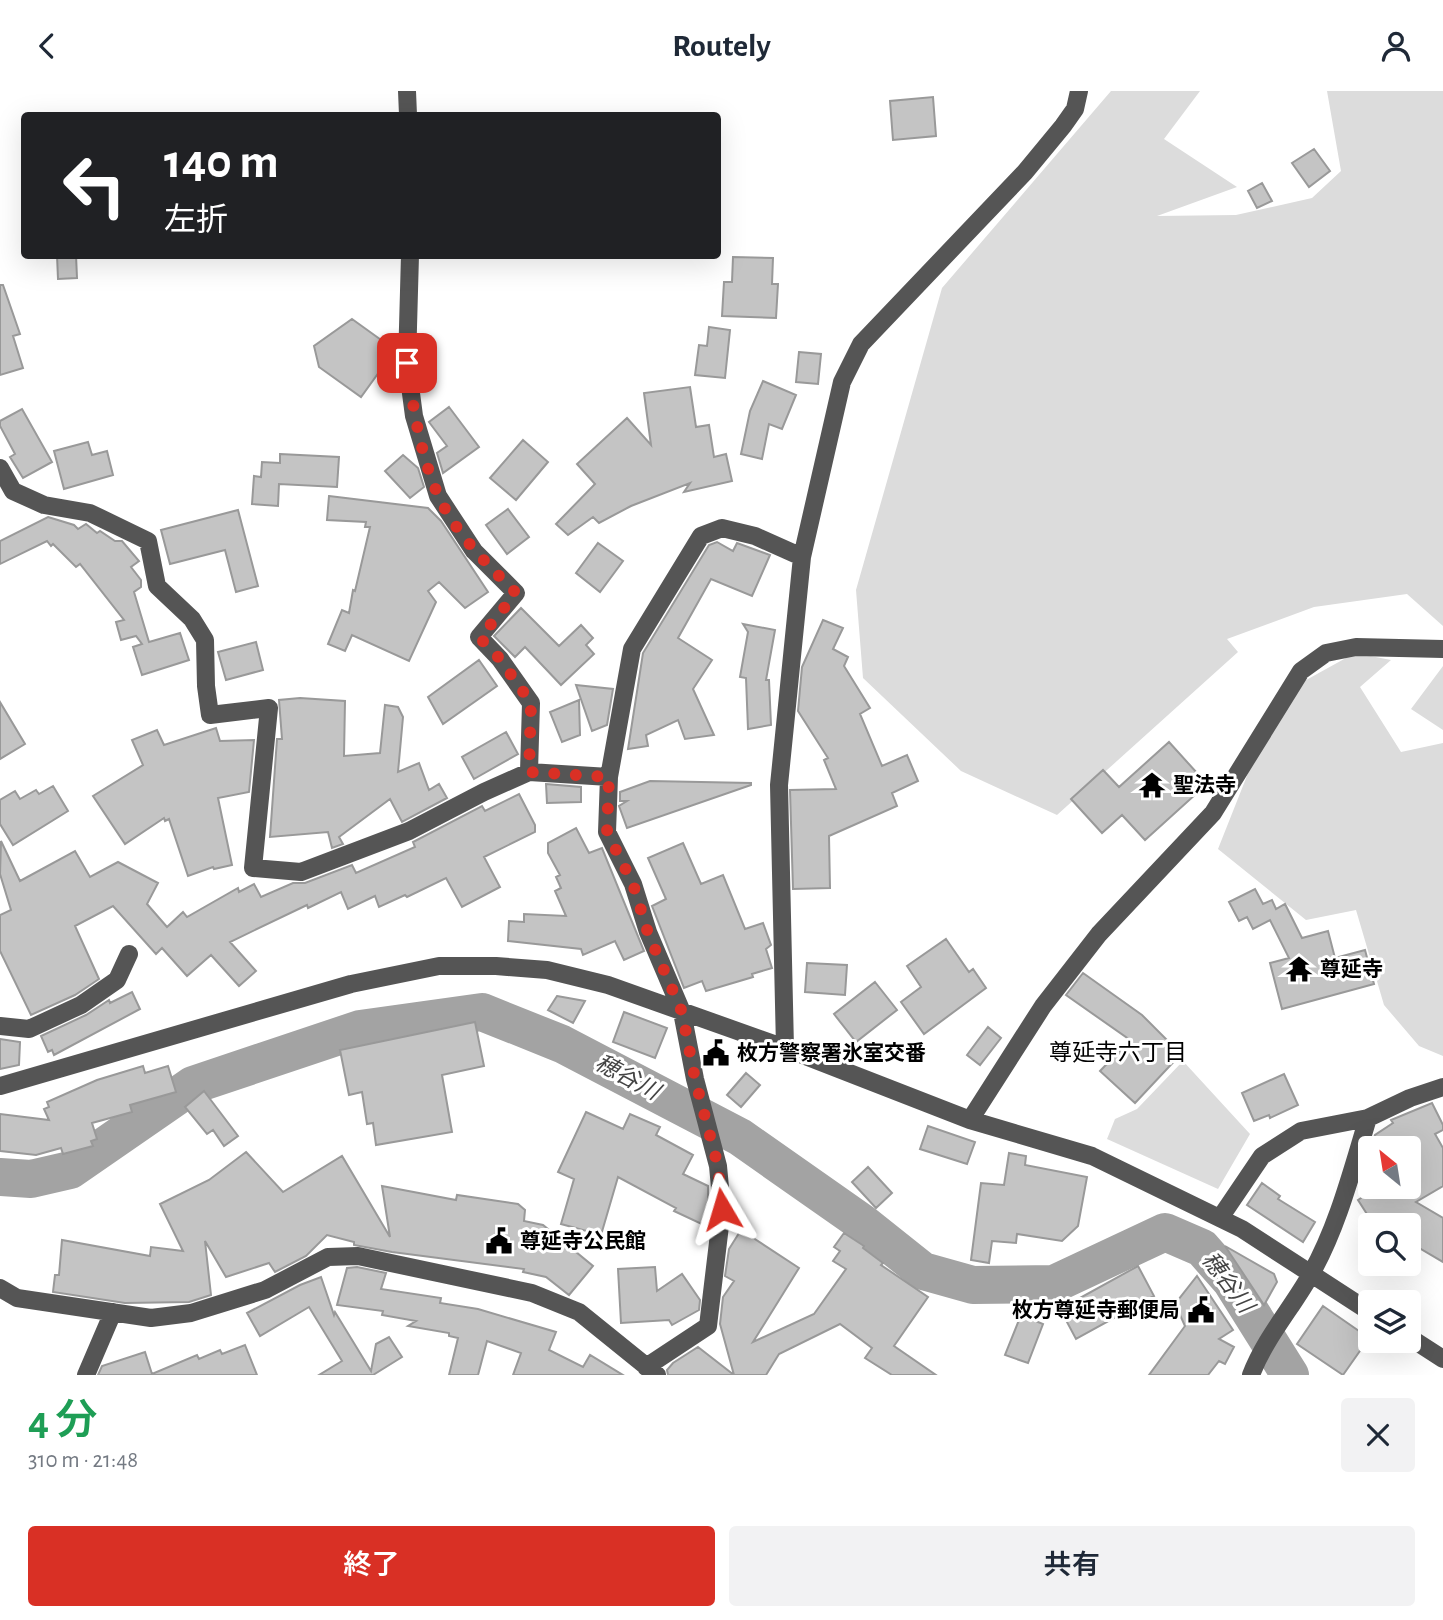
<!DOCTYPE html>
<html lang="ja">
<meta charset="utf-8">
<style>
body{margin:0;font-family:"Alegreya Sans","Noto Sans JP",sans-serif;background:#f2f2f3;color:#1f2937;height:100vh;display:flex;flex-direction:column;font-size:26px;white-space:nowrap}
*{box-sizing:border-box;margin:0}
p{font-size:23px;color:#747a83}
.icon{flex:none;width:38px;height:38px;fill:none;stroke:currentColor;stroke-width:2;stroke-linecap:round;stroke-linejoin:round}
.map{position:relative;height:1284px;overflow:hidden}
.drawer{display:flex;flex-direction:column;background:#fff;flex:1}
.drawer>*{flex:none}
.banner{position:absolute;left:21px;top:21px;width:700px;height:147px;border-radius:7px;box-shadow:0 7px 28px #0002;background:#202124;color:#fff;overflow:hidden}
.needle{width:46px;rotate:330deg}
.buttons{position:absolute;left:1358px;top:1045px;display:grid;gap:14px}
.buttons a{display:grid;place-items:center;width:63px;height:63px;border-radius:7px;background:#fff;box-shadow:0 7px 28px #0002;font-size:35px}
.pin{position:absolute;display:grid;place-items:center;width:60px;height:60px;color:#fff;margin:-30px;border-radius:14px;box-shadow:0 4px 10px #0006}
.me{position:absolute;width:77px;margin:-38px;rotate:353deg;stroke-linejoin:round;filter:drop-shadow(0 0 5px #0008)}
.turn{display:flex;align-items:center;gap:24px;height:147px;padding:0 28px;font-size:32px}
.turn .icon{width:91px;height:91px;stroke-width:2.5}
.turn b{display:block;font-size:49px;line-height:60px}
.round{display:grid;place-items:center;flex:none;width:74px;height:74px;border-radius:7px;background:#f2f2f3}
.head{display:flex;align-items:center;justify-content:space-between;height:119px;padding:0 28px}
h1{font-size:42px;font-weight:600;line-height:52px;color:#1e9e55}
.button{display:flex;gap:14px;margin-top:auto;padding:14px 28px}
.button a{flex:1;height:80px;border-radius:7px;background:#d93025;color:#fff;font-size:28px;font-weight:600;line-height:80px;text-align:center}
.button a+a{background:#f2f2f3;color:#1f2937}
header{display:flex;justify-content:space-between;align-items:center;height:91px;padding:0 28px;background:#fff;font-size:32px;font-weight:600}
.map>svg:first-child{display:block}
</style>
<header><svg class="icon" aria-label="back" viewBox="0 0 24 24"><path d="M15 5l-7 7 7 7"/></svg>Routely<svg class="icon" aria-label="person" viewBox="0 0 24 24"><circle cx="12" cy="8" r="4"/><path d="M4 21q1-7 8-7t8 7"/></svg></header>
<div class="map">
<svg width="1443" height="1284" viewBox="0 0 1443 1284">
<rect width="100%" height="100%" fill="#fff"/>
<path fill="#dcdcdc" d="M1111 0H1200L1164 48 1237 96 1157 125 1236 124 1312 107 1341 80 1327 0H1443V535L1407 503 1314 516 1227 548 1238 561 1057 724 961 680 863 587 856 499 942 197Z
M1355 562 1391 569 1360 596 1401 661 1443 652V965L1419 955 1384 914 1356 819 1306 829 1218 758 1279 604Z
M1443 575V639L1411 618Z
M1183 970 1250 1043 1218 1098 1107 1048 1115 1028 1137 1018Z"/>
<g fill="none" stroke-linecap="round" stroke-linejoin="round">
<path stroke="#a3a3a3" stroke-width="38" d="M0 1086 31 1088 70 1079 193 994 360 938 482 921 562 953 740 1046 864 1133 923 1180 973 1194 1054 1193 1165 1141 1202 1157 1231 1190 1290 1284"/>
</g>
<path fill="#c4c4c4" stroke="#999" stroke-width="2" d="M933 6 936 45 893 49 890 10Z
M1314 58 1330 80 1309 96 1292 72Z
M1262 92 1272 110 1257 117 1248 100Z
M57 164H76L77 187 58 188Z
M733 166 773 167 772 193H778L776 227 722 225 724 191H732Z
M0 194H3L20 243 13 245 23 277 0 284Z
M352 228 395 259 361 306 319 276 314 255Z
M709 236 730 239 725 287 695 284 699 254 707 255Z
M799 261 821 263 818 293 796 291Z
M763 290 796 304 782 338 769 333 762 368 741 363 750 320Z
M690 296 696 336 709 334 714 366 726 363 732 390 684 401 690 392 631 415 599 432 593 426 568 444 556 433 595 393 577 373 627 327 651 354 644 302Z
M449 316 479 356 443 382 437 362 447 355 429 331Z
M22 318 52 371 23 387 10 366 15 363 0 335V330Z
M523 349 548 371 516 409 490 387Z
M88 351 92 364 107 360 113 384 64 398 54 360Z
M280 363 339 366 337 396 279 393 278 415 252 413 254 385 261 386 262 371 280 372Z
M403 364 418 377 424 396 410 407 385 380Z
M329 405 428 417 441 430 488 501 465 517 439 491 428 500 436 511 409 570 352 544 345 560 328 553 342 519 349 522 353 499 355 500 370 436H365L366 431 327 429Z
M508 418 529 446 507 463 486 434Z
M238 419 258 495 236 501 225 459 170 473 161 439Z
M48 426 74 434 78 438 86 433 97 442 100 440 115 450H122L139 470 131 476 141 489V496L134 501 149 551 180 542 189 569 142 584 133 556 142 553 136 545 121 549 116 531 124 529 80 473 76 476 53 453 51 455 47 450 0 473V450Z
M717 451 733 460 737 452 770 464 752 505 711 488 678 547 712 569 693 598 714 644 685 648 678 629 646 644 648 655 628 658 643 562 709 454Z
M598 452 623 470 600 501 576 482Z
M521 517 559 555 581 534 593 547 586 554 594 563 561 594 525 556 515 566 494 545Z
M823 529 843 537 833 558 848 566 844 575 870 617 860 623 882 675 907 664 918 690 892 702 897 715 829 745 830 797 793 798 790 699 836 698 824 669 828 667 798 620 802 576Z
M743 533 775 539 766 589H769L771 634 748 638 746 587 740 586 748 541Z
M256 551 263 579 226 589 218 561Z
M479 569 497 595 443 633 428 606Z
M576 594 613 598 607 634 592 640Z
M300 607 345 610 344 665 380 662 385 614 398 616 403 626 398 681 419 672 429 699 439 693 447 707 402 731 390 708 339 746 343 753 332 757 328 741 270 746 277 648H282L279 609Z
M579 609 580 644 562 651 550 621Z
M0 611 25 653 0 668Z
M216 637 220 650 254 649 249 701 218 707 232 774 214 778 213 776 188 785 169 728 165 730 164 727 125 753 93 705 143 674 132 649 157 639 164 654Z
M506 641 518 663 474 688 462 666Z
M1169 651 1207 693 1145 749 1122 724 1102 742 1071 708 1103 679 1119 696Z
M650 690 751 692V694L627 737 619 715 627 710H620V701Z
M546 693 581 696V711L547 712Z
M53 695 68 720 13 754 0 733V709L15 700 20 708 36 699 39 703Z
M519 703 535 734V741L484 766 500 796 462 816 446 787 407 806 405 804 379 816 375 805 348 818 341 801 308 817 307 814 230 851 256 880 239 895 211 864 187 885 162 857 156 863 113 815 75 835 99 888 75 904 31 924 0 860V824L11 819 0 783 1 750 20 790 75 760 90 786 118 771 158 792 147 813 167 836 183 821 187 826 238 797 239 801 254 793 261 806 293 792H305L352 774 356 782 415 756 413 751 482 715 485 720Z
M576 737 589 762 602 757 644 860 624 869 615 850 583 864 581 858 508 850 509 830 524 831V823L566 825 555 800 561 797 556 786 560 784 548 762V752Z
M683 752 701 793 723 784 745 838 763 832 771 854 766 858 772 877 752 883 753 886 706 900 702 890 684 897 652 815 666 808 648 767Z
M1255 798 1263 813 1272 809 1276 818 1285 813 1302 847 1328 840 1335 867 1365 859 1374 893 1282 918 1270 872 1289 867 1270 829 1253 838 1247 826 1239 830 1229 811Z
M946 848 969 881 973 878 986 897 924 943 901 911 921 896 907 875Z
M807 872 847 874 845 904 805 901Z
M1083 882 1142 924 1181 963 1135 1012 1100 980 1130 949 1066 904Z
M875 891 897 919 856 951 834 923Z
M132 901 140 918 54 964 52 959 48 961 41 945 86 924 109 909 110 912Z
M557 905 585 910 573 932 548 919Z
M624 921 667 937 655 967 613 951Z
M475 931 484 975 442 984 452 1041 376 1054 373 1032 367 1033 362 1001 349 1004 340 959Z
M988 936 1001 947 980 974 967 964Z
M0 948 20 951 19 974 0 978Z
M143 975 145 982 168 975 176 1001 130 1014 132 1021 92 1032 97 1048 91 1050 93 1055 63 1063 61 1057 36 1064 0 1060V1023L49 1029 44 1018 49 1016 47 1011 97 989Z
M746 982 760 994 741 1016 727 1004Z
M1284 983 1298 1014 1270 1027 1269 1024 1254 1030 1242 1002Z
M204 1000 238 1045 224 1055 213 1039 207 1043 185 1016Z
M1432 1012 1443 1034V1039L1435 1043 1443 1057V1095L1416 1111 1443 1127V1171L1409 1151V1134H1374L1358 1109 1378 1096H1409V1057H1371L1375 1044 1393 1032 1391 1029Z
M586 1021 623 1038 630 1023 660 1036 656 1044 693 1064 683 1083 708 1095V1136L674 1120 676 1117 618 1086 601 1144 561 1133 574 1088 558 1081Z
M928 1035 975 1051 967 1073 920 1058Z
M246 1061 283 1101 342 1065 390 1146 382 1095 456 1109 457 1104 518 1113 525 1119 524 1130 543 1134 593 1175 569 1204 546 1186 523 1181 524 1178 392 1161 354 1154V1151L327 1144 306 1165 275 1181 269 1172 226 1186 205 1150 211 1204 189 1211 125 1212 53 1201 55 1184H59L62 1149 150 1165 151 1156 183 1160 160 1113 209 1089Z
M1009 1062 1026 1065 1025 1074 1087 1086 1078 1135 1062 1150 1017 1143 1016 1152 992 1150 989 1172 971 1169 981 1092 1004 1094Z
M868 1076 892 1102 876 1117 852 1091Z
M1262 1092 1280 1105 1278 1108 1315 1131 1303 1151 1247 1114Z
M741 1139 799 1177 753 1251 814 1223 846 1178 833 1170 840 1160 834 1156 844 1142 864 1155 863 1157 883 1172 881 1174 928 1206 894 1255 936 1284H892L865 1267 872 1257 840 1233 779 1263 766 1284H734L720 1233 723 1206 734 1190 725 1185 729 1158Z
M1225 1155 1274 1183 1277 1191 1264 1214Z
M1138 1175 1154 1205 1076 1248 1060 1218Z
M357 1176 386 1182 381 1198 441 1207 440 1212 478 1218 556 1241 549 1259 583 1276 590 1264 623 1284H513L521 1262 487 1250 478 1284H449L458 1247 449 1245V1242L408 1235 416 1230 382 1224 383 1220 337 1214 347 1177Z
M655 1176 657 1200 682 1183 700 1209 699 1219 672 1234 669 1229 621 1232 618 1178Z
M1197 1185 1233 1239 1219 1248 1234 1256 1225 1273 1219 1270 1208 1284H1149L1185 1235 1175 1213Z
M321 1186 334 1224 335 1221 371 1280 376 1253 389 1246 402 1266 373 1284H319L342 1270 309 1216 260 1245 247 1222 300 1194Z
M1323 1215 1369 1247 1343 1284 1297 1253Z
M1021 1224 1043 1233 1028 1272 1005 1264Z
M245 1254 257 1284H98L102 1275 145 1261 152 1283 197 1264 199 1268 220 1259 222 1263Z
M698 1256 734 1284H668L667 1279 673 1272Z"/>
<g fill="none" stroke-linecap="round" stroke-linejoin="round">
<path stroke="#555" stroke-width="18" d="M407 0 408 24
M410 164 407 272 414 325 438 405 474 460 516 502 479 546 500 568 531 612 529 681
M0 377 13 400 44 414 90 422 148 450 157 495 192 528 205 549 206 595 210 624 269 617 253 777 301 781 409 740 484 701 529 681 609 686 607 741 633 793 648 841 682 921 695 988 718 1075 722 1118 708 1235 646 1276
M609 686 632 558 701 445 722 437 755 445 802 466
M0 935 29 938 81 914 117 889 129 863
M785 957 779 694 802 466 842 291 861 253 1025 81 1063 35 1075 18 1079 0
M0 995 351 893 439 875H496L547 879 608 894 785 957 970 1029 1092 1065 1242 1138 1370 1221
M970 1029 1043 915 1099 843 1213 722 1301 580 1326 562 1356 556 1443 558
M1220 1127 1262 1065 1301 1040 1368 1027 1410 1007 1443 996
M0 1197 17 1207 151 1227 191 1222 265 1199 328 1166 358 1165 532 1202 579 1221 657 1284
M1409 1246 1443 1268
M86 1284 113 1221
M1251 1284C1265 1247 1292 1217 1311 1183 1338 1135 1352 1079 1368 1027"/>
</g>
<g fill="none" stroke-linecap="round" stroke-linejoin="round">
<path stroke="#d93025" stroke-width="12" stroke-dasharray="0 21.6" d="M407 272C413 316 420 363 438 404 455 442 487 473 516 502L480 547 500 568 531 612 529 681 609 686 607 741 633 793 648 842 682 921 695 988 718 1075 722 1118"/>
</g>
<defs>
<g id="temple-bare" transform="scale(2.1)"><path d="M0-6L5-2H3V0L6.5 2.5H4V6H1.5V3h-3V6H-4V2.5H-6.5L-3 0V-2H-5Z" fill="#000" stroke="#fff" stroke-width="2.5" paint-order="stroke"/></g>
<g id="civic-bare" transform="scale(2.1)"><path d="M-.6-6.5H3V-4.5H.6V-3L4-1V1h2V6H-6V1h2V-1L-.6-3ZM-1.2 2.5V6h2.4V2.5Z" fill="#000" stroke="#fff" stroke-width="2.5" paint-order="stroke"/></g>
</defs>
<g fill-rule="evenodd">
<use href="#temple-bare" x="1152" y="694"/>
<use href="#temple-bare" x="1299" y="878"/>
<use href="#civic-bare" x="716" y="962"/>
<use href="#civic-bare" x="499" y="1150"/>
<use href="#civic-bare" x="1201" y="1219"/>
</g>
<g text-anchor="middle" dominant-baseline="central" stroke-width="6" stroke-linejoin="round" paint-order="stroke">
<g font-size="21" font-weight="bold" fill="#000" stroke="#fff" text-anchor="start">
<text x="1173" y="694">聖法寺</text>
<text x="1320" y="878">尊延寺</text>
<text x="737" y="962">枚方警察署氷室交番</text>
<text x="520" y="1150">尊延寺公民館</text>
<text x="1180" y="1219" text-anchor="end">枚方尊延寺郵便局</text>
</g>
<g font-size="23" fill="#000" stroke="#fff">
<text x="1118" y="962">尊延寺六丁目</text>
</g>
<g font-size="23" font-style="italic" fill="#444" stroke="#fff">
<text transform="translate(627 987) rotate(28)">穂谷川</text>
<text transform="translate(1227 1192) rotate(53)">穂谷川</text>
</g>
</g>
</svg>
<div class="buttons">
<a><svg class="needle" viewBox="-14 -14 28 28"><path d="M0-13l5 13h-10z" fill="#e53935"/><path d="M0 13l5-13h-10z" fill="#747a83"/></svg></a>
<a><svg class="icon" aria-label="search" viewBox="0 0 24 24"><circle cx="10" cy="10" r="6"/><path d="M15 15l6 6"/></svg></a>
<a><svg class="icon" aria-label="layers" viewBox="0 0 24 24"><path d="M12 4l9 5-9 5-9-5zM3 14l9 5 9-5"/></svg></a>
</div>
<div class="pin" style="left:407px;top:272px;background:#d93025"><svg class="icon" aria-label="arrive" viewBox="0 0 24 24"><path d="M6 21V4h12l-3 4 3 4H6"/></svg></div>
<svg class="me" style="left:722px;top:1118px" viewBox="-20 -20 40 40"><path d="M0-17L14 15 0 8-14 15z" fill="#d93025" stroke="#fff" stroke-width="4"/></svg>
<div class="banner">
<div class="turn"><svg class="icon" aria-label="left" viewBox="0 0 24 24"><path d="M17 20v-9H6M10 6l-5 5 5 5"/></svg><div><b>140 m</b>左折</div></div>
</div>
</div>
<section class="drawer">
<div class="head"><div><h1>4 分</h1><p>310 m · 21:48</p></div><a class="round"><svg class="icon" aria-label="close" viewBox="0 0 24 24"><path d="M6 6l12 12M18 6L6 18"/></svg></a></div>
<div class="button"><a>終了</a><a>共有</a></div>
</section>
